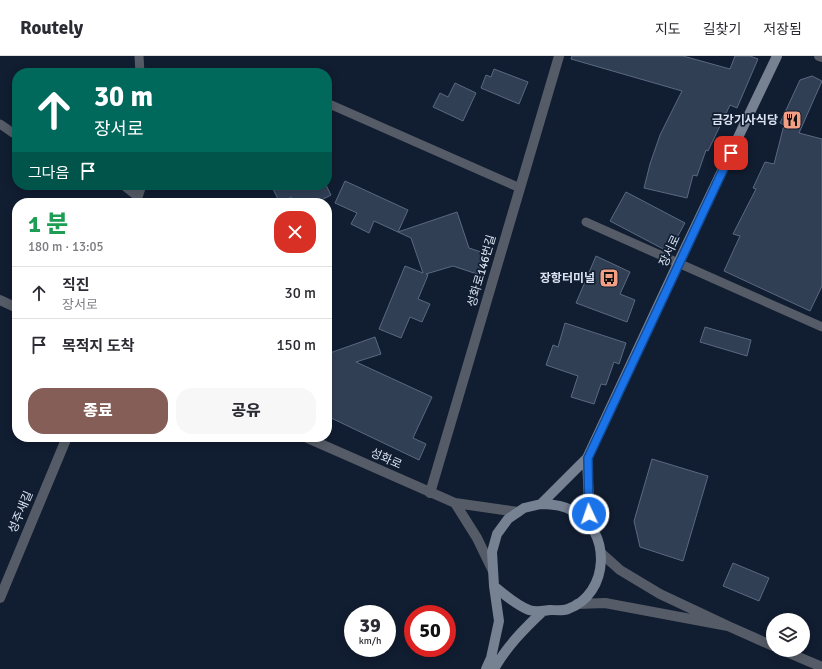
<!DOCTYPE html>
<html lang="ko">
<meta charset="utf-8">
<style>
body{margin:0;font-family:Signika,"Noto Sans KR",sans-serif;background:#f7f7f7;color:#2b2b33;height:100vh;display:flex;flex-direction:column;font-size:15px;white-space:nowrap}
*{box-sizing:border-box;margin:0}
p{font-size:13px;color:#7c7c81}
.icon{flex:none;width:22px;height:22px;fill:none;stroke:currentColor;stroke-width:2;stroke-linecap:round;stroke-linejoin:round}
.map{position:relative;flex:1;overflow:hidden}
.sheet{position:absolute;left:12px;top:142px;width:320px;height:244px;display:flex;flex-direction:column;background:#fff;border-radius:16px;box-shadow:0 2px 10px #0003}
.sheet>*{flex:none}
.hud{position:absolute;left:12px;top:12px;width:320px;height:122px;border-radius:16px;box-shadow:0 2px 10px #0003;background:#00695c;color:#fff;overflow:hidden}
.buttons{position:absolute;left:766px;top:557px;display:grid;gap:8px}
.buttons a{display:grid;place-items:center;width:44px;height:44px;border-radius:50%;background:#fff;box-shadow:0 2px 10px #0003;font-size:20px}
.speed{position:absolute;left:344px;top:549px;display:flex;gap:8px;font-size:20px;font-weight:700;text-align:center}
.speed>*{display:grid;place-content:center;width:52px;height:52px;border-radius:50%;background:#fff;box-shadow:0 2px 10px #0003;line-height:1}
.speed small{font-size:10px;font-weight:400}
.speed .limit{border:6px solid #d22;background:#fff;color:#111}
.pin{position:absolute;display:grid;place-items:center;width:34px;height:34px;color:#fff;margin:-17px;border-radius:8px;box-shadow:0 2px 6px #0006}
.me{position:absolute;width:44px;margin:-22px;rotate:357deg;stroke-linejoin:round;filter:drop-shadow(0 0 3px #0008)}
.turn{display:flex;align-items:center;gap:14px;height:84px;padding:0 16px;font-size:18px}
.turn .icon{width:52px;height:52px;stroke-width:2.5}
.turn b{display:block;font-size:28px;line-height:34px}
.then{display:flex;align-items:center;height:38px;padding:0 16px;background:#0003;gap:8px;font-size:15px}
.round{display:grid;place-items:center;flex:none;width:42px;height:42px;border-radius:16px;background:#f7f7f7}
.headline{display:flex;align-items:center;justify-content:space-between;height:68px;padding:0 16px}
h1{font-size:24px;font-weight:800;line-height:30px;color:#1e9e55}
.button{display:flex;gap:8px;margin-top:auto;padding:8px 16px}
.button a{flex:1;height:46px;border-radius:16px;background:#855f57;color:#fff;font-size:16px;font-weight:800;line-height:46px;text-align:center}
.button a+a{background:#f7f7f7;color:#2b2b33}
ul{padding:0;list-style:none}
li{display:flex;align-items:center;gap:12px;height:52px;padding:0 16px;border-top:1px solid #e1e1e2}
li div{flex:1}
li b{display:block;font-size:15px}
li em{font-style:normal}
header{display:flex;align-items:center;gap:24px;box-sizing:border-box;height:56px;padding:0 20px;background:#fff;border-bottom:1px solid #e1e1e2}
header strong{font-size:19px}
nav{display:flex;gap:22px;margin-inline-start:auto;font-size:14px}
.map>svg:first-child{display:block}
</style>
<header>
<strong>Routely</strong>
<nav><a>지도</a><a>길찾기</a><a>저장됨</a></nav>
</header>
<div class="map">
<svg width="822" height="613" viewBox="0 0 822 613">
<rect width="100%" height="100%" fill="#111d31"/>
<path fill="#313f55" stroke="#5a6981" d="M572 0H683L730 13 735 0H750L758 3 737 52 730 49 708 95 706 94 697 120 693 119 687 142 644 132 650 108 660 79 682 35 571 3Z
M494 13 528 26 519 48 481 32 486 19 491 21Z
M812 20 822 25 799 77 822 83V230L810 255 724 215 740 180 733 178 756 133 753 132 765 106 774 108 784 69 780 67 800 24Z
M455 27 476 37 463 65 433 51 440 37 448 41Z
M345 125 408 154 398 176 457 156 469 192 490 199 483 220 453 210 426 218 428 219 418 243 430 248 422 266 410 261 401 282 379 273 405 210 423 217 411 182 374 165 369 177 351 168 357 157 335 147Z
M271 129H326L331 139 316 147H294L291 141 280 147Z
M626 136 685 167 669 196 610 165Z
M596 200 630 216 620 238 635 244 627 266 576 247Z
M565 267 626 287 619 308 614 306 606 329 601 328 594 348 571 341 578 320 546 309 553 289 558 291Z
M705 271 751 284 747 300 700 286Z
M375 281 381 298 356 306 432 341 413 382 426 388 419 404 327 360V298Z
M652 403 708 420 683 505 640 491 634 465Z
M733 507 769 522 759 545 723 530Z"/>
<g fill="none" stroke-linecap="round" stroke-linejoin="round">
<path stroke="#565c67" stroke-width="9" d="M139 0 140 17
M327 47 520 132
M0 68 13 77 17 78
M123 129 138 141
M136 147 142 129
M586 166 822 271"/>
<path stroke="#565c67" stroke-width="10" d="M819 0 822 1
M430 437 559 0
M0 542 67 381"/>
<path stroke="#565c67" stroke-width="10" d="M0 244 17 252
M305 381 455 447
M493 515 477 482 455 447 518 456
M577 548 605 547 728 570 660 538 620 514 601 497
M728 570 773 590
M782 594 822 611"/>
<path stroke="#768192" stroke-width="10" d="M587 402 678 207 777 0
M541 448C552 448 563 449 573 455 612 474 610 538 568 553 563 555 556 554 550 554 544 555 535 556 529 554 516 549 505 539 494 530L492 496 497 478 508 463 524 452Z
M541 448 587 402 590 470
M486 613 491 602 499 565 494 530
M494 613C507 590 524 573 543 555"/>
</g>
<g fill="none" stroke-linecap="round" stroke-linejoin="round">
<g stroke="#114b97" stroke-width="10">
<path id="route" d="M589 458 588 402 731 97"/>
</g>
<use href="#route" stroke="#1a73e8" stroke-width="7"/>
</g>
<defs>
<g id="restaurant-square" transform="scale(1)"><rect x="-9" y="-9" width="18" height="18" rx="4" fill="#f39f83" stroke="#111d31"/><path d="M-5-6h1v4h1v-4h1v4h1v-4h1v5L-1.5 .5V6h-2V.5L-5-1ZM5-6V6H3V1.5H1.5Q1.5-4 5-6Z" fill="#111"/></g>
<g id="bus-square" transform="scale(1)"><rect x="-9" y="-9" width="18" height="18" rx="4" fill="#f39f83" stroke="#111d31"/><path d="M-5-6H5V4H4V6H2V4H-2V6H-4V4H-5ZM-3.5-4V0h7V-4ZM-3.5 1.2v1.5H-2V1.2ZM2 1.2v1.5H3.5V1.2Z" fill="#111"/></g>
</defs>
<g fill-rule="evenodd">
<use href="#restaurant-square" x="792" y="64"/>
<use href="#bus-square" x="609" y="222"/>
</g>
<g text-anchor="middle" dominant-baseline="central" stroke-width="3.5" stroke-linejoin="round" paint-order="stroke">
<g font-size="12" font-weight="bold" fill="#dbe3f1" stroke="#111d31" text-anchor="end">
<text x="778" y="64">금강기사식당</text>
<text x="595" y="222">장항터미널</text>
</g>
<g font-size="12" fill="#dbe3f1" stroke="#111d31">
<text transform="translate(670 195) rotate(-65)">장서로</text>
<text transform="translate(482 215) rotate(-74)">성화로146번길</text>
<text transform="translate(386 403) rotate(24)">성화로</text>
<text transform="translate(21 456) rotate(-67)">성주새길</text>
</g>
</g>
</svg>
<div class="buttons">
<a><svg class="icon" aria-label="layers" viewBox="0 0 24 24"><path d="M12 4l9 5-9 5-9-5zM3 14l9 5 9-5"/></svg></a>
</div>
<div class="speed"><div>39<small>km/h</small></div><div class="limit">50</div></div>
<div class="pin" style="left:731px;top:97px;background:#d93025"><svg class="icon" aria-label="arrive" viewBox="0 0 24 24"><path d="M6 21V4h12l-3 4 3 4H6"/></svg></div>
<svg class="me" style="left:589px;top:458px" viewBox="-20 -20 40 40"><circle r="17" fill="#1a73e8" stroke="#fff" stroke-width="3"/><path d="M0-11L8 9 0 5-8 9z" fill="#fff"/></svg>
<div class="hud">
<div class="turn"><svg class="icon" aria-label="ahead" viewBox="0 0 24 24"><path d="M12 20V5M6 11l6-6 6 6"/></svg><div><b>30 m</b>장서로</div></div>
<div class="then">그다음<svg class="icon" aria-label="arrive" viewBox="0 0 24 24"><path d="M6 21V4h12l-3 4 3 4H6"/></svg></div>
</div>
<section class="sheet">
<div class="headline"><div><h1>1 분</h1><p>180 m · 13:05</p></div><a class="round" style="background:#d93025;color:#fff"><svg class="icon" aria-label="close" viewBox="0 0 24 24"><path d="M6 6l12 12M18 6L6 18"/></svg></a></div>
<ul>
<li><svg class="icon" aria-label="ahead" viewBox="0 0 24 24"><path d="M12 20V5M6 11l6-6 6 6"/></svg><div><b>직진</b><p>장서로</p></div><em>30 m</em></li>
<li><svg class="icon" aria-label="arrive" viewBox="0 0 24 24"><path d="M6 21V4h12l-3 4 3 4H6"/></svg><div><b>목적지 도착</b></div><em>150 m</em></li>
</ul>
<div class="button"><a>종료</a><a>공유</a></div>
</section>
</div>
